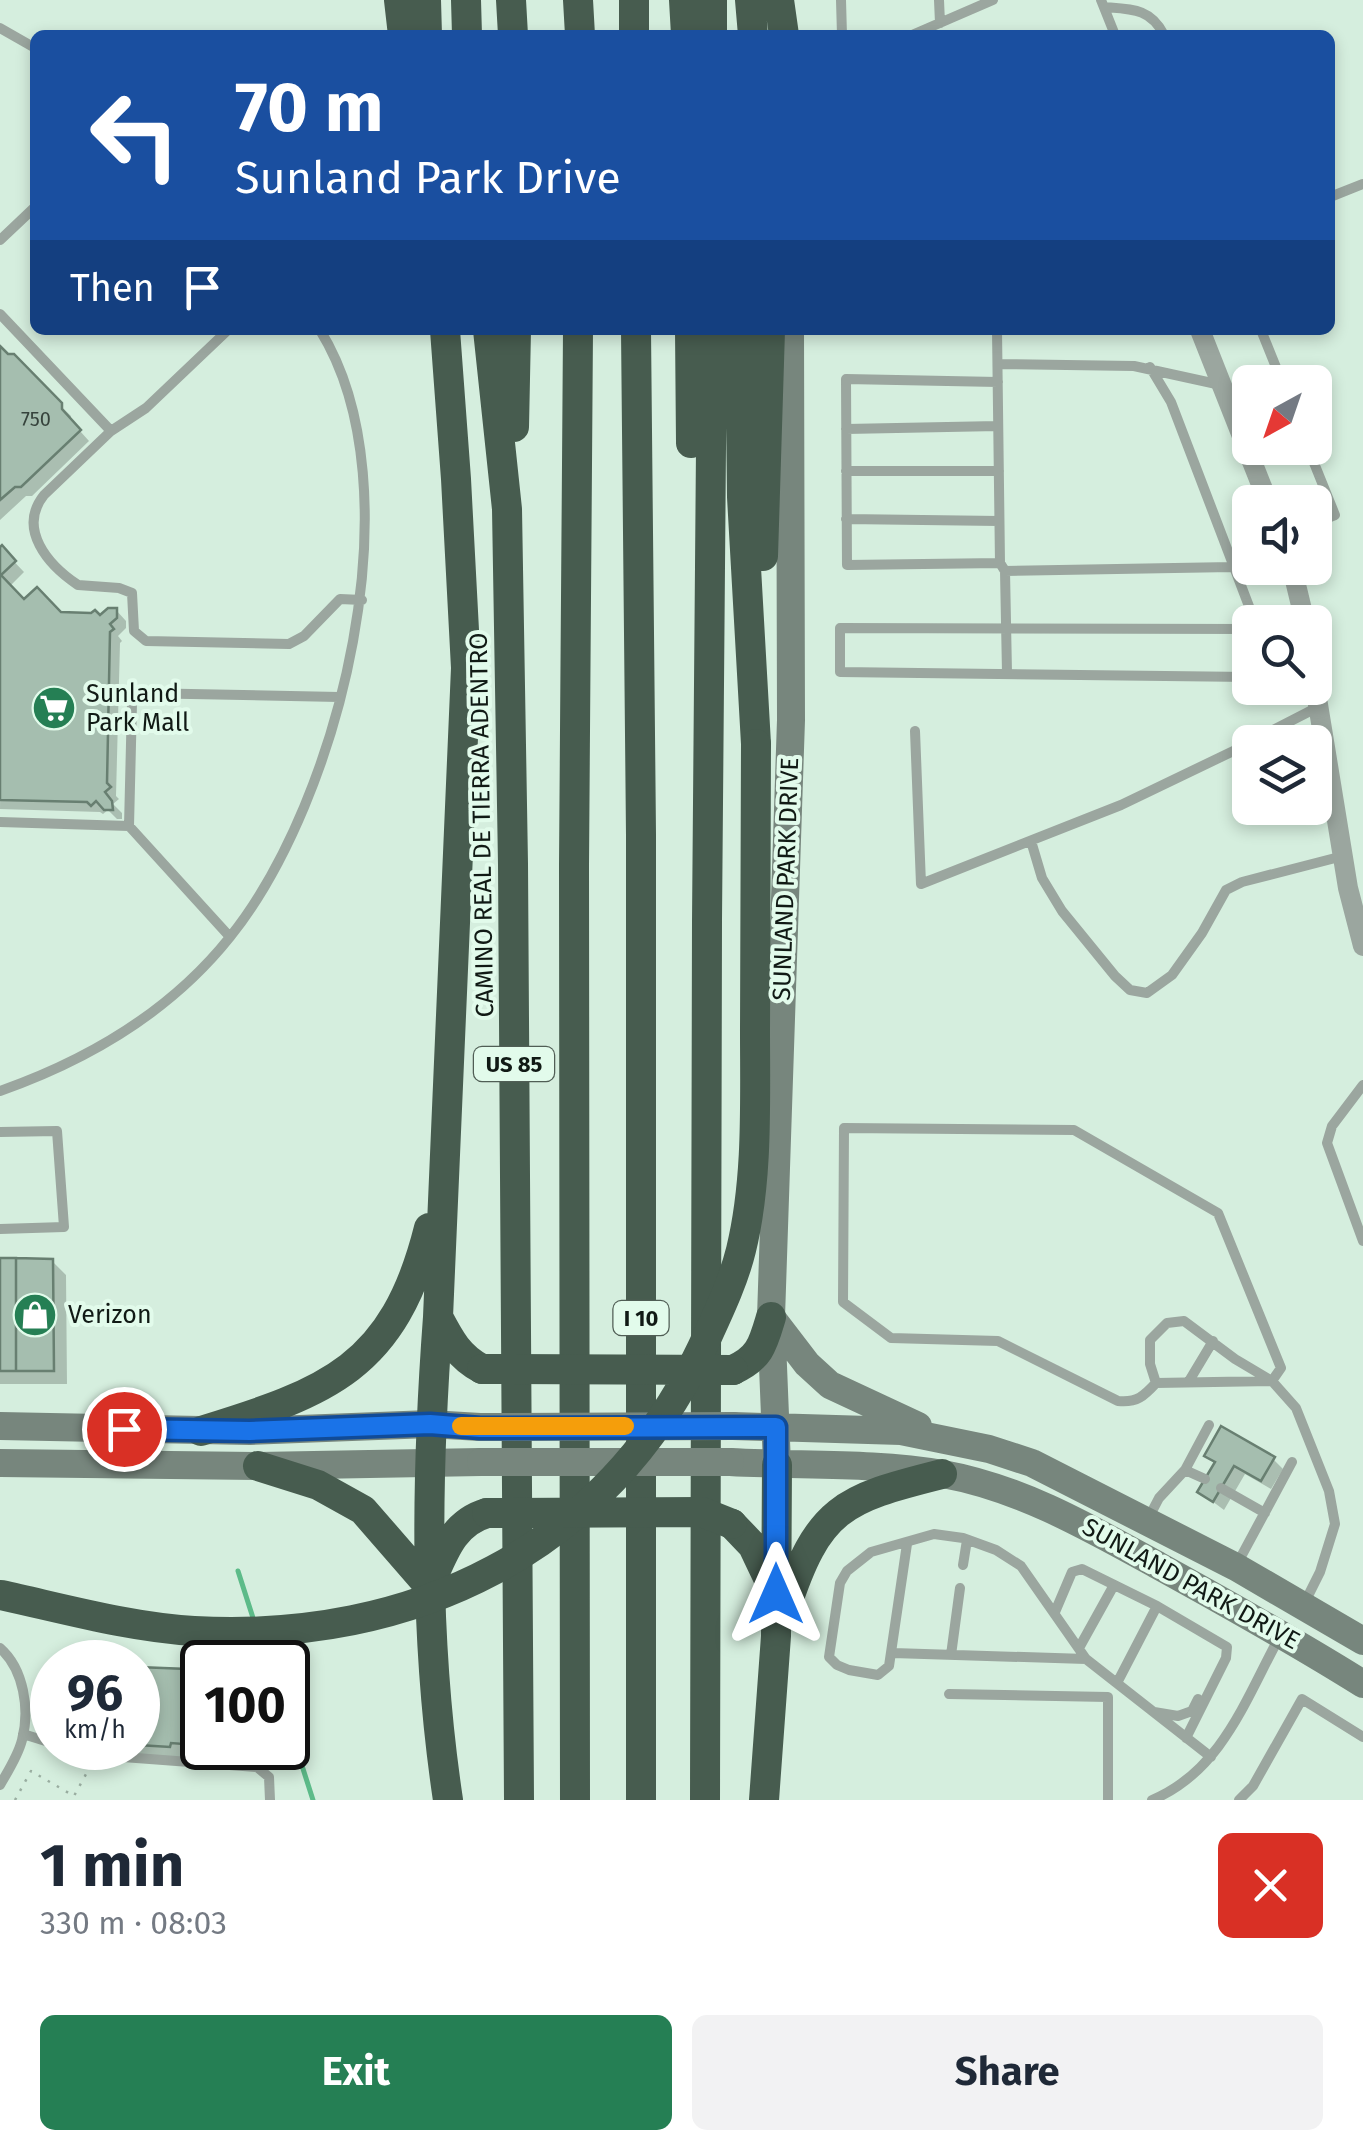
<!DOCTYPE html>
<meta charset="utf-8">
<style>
body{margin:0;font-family:"Fira Sans",sans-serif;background:#f2f2f3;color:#1f2937;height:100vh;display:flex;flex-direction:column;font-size:38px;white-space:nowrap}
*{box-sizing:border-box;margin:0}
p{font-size:32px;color:#747a83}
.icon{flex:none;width:55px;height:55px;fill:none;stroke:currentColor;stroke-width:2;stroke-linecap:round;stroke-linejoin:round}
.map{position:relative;height:1800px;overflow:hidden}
.side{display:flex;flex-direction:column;background:#fff;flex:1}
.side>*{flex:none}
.hud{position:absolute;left:30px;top:30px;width:1305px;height:305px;border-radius:15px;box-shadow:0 5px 15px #0003;background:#1a4fa0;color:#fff;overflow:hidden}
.needle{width:65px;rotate:220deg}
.fabs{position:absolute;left:1232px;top:365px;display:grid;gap:20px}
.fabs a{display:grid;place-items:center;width:100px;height:100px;border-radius:15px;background:#fff;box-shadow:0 5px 15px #0003;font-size:50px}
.speed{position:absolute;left:30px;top:1640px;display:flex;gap:20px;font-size:50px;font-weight:700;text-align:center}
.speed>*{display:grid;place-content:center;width:130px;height:130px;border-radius:50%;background:#fff;box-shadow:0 5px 15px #0003;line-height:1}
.speed small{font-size:25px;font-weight:400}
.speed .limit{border:5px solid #111;border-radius:15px;background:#fff;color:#111}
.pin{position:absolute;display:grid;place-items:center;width:85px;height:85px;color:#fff;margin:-42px;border:5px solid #fff;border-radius:50%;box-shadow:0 2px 10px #0007}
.me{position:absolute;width:110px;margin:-55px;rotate:0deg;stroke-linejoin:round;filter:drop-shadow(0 0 8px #0008)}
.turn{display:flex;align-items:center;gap:35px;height:210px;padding:0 40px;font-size:45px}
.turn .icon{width:130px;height:130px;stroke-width:2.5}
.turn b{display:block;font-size:70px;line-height:85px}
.then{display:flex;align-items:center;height:95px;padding:0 40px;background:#0003;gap:20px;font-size:38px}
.round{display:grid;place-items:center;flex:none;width:105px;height:105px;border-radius:15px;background:#f2f2f3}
.head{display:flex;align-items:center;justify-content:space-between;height:170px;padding:0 40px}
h1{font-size:60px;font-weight:700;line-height:75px}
.cta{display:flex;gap:20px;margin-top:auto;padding:20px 40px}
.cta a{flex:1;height:115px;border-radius:15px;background:#257f54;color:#fff;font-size:40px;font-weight:700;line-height:115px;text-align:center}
.cta a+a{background:#f2f2f3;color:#1f2937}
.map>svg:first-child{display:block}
</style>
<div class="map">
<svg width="1363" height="1800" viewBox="0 0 1363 1800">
<rect width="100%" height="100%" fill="#d5eede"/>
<path fill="#0003" d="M0 347 71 416V421L89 441 32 496H26L0 520Z
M2 549 24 572 9 587 24 602 61 615 100 618 116 610 126 621V628L118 636 122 641 120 643 116 796 119 799 113 804 122 813V819H117L108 810 103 814 100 812 0 809Z
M0 1261H52L66 1275 67 1384H0Z
M1207 1455 1273 1459 1283 1469 1271 1489 1245 1474 1224 1510 1200 1492 1216 1464Z
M138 1669 186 1672 200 1686 196 1757 184 1756V1760L124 1753 119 1748H138Z"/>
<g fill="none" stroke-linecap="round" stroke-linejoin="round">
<path stroke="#5dbb89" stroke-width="5" d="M238 1571 254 1621
M261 1641 268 1662
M288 1722 313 1800"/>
</g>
<path fill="#a5beaf" stroke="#687f71" stroke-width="2.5" d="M0 346 8 354H14L62 403V409L81 430 21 487H15L0 500Z
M2 545 16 561 1 575 24 599 37 587 61 612 91 613 95 610 100 615 108 608H117V618L110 624 114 629 110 632 107 783 111 787 105 792 112 801 113 810H104L96 801 91 806 87 802 0 800V547Z
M0 1258H16V1371H0Z
M16 1258 53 1259 54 1371H16Z
M1221 1426 1275 1457 1261 1481 1234 1466 1213 1502 1197 1492 1215 1462 1204 1456Z
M138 1667 187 1669 183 1744 171 1743 170 1747 138 1745Z
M50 1671H52V1723H47Z"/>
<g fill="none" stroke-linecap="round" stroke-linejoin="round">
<path stroke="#99ada0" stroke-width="2.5" stroke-dasharray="2.5 8" stroke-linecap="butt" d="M15 1800 31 1771 74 1796 91 1765"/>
<path stroke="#9ba69f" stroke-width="10" d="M841 0 842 35
M939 0 940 23
M1101 0 1115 35
M1104 7C1131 9 1151 8 1164 35
M0 28 35 48
M912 35 993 0
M1330 197 1363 184
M0 240 35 207
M0 314 111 431
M228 330 146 408 111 431 44 495C17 529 48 565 78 585L119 588 132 593 134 631 146 641 289 644 304 636 340 599 362 600
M997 330 1000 563 1005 571 1007 673
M1261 330 1282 382
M998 364 1134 366 1221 385
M1150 367 1171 402 1255 622
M998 382 846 379 847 565 1000 563
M846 429 998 426
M1308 448 1335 515 1315 523
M846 471H999
M846 519 999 521
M1005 571 1232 567
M1250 629 840 628V672L1250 677
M915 731 921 884 1121 805 1250 743
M1250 742 1318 707
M0 822 129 826 132 703 139 693 339 697
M129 826 230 937
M1031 841 1042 878 1062 911 1115 976 1130 990 1147 993 1172 975 1202 933 1226 890 1242 882 1343 856
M1363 1085 1332 1126 1327 1143 1363 1241
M0 1091C88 1060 171 1011 230 937 340 800 418 488 320 330
M844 1128 1074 1130 1218 1213 1281 1368 1272 1381 1156 1383C1144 1396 1137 1403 1118 1401L998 1341 891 1338 843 1302Z
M0 1132 57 1131 64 1227 0 1229
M1189 1381 1213 1341
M1156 1383 1150 1364V1340L1167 1323 1184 1321 1235 1359 1272 1381 1296 1408 1329 1491 1335 1524 1320 1572 1304 1604
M1185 1470 1209 1425
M1221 1488 1265 1513
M1148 1519 1159 1498 1185 1470 1205 1479
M907 1544 889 1666 878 1675 849 1670 837 1665 829 1657 840 1583 847 1571 871 1552 934 1534 963 1538 996 1550 1021 1566 1086 1659 1211 1757
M963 1565 967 1540
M1236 1566 1292 1462
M1055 1612 1072 1572 1082 1569 1157 1606 1227 1647 1226 1658 1186 1738
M0 1648C24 1669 30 1710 22 1740 18 1756 8 1771 0 1785
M1079 1648 1114 1585
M893 1653 1086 1659
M951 1655 960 1588
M1117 1683 1157 1606
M949 1694 1108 1697V1800
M1154 1712 1178 1716 1192 1711 1198 1699
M23 1734 52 1743
M70 1748 123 1757 257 1767 269 1777 270 1800
M1152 1800C1222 1771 1246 1698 1280 1636
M1239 1800 1253 1786 1302 1699 1363 1737"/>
<path stroke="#9ba69f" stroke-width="20" d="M1200 330 1268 502
M1292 568 1305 622
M1315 686 1348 888 1363 946"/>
<path stroke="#77867d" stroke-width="28" d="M771 1317 807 1364 830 1385 918 1426
M0 1426 250 1431 430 1424 480 1427
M733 1426 901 1431 989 1449 1032 1463 1236 1567 1363 1641
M730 1462C800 1466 873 1462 943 1474 1021 1488 1090 1528 1159 1566 1228 1604 1296 1642 1363 1684
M0 1463 258 1466 481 1462
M777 1465 771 1317 791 720 790 330"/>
<path stroke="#475c4f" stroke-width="30" d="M399 0 403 35
M426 0 427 35
M466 0 467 35
M511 0 513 35
M578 0 580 35
M634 0V35
M684 0 686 35
M712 0V35
M750 0 753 35
M779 0 784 35
M445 330 456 479 466 668 438 1317C426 1478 424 1640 448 1800
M488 330 507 509 513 864 519 1800
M636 330 641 835V1800
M690 330 691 443
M740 330 742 497 756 744
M514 427 516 330
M763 556 770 330
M438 1317C450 1340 459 1357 482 1369
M733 1370C760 1358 763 1344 771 1317
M201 1431C328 1392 394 1368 429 1228
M258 1466 318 1485 363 1510 429 1586C443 1555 452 1523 487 1513
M732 1524 753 1546 772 1586
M785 1610C818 1508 842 1499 942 1474
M575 1800 574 866 578 330
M705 1800 707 921 712 330
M764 1800 776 1636 777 1465"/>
<path stroke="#77867d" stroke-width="28" d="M480 1427 733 1426
M481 1462H730"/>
<path stroke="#475c4f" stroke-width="30" d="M482 1369 733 1370
M487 1513 702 1512 732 1524
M1 1595C65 1609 129 1627 194 1631 413 1643 606 1550 702 1348 716 1317 733 1283 741 1250 758 1180 755 1103 755 1031 755 936 756 840 756 744"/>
</g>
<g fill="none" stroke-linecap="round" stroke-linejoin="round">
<g stroke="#114b97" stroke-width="25">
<path id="route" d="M124 1429 250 1431 430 1424 480 1428 776 1427V1594"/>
</g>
<use href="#route" stroke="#1a73e8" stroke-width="18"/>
<path stroke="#f59e0b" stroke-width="18" d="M461 1426H625"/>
</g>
<defs>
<g id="supermarket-disc" transform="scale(2.25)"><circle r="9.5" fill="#257f54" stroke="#e2fbeb"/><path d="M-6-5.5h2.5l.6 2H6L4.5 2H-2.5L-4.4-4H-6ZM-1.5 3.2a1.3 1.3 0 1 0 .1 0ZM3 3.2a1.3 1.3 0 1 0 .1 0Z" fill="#fff"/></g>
<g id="shop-disc" transform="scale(2.25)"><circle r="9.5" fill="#257f54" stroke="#e2fbeb"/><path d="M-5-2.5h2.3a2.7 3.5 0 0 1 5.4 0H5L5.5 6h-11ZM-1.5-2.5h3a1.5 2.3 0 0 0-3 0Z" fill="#fff"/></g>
</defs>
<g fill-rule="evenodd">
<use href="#supermarket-disc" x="54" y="708"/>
<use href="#shop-disc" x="35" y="1315"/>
</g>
<g text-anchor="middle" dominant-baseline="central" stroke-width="8" stroke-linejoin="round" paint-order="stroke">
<g font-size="20" fill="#36433c">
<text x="36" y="419">750</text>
</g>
<g fill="#e2fbeb" stroke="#505e55" stroke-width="2.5">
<rect x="474" y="1047" width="80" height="34" rx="8"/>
<rect x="613.5" y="1301" width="55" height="34" rx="8"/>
</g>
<g font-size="22" font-weight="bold" fill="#111a15">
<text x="514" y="1064">US 85</text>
<text x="641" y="1318">I 10</text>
</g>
<g font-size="25" fill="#111a15" stroke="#e2fbeb" text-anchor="start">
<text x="86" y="694">Sunland<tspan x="86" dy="29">Park Mall</tspan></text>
<text x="68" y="1315">Verizon</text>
</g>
<g font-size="25" fill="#111a15" stroke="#e2fbeb">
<text transform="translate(482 825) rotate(-91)">CAMINO REAL DE TIERRA ADENTRO</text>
<text transform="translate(786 879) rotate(-88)">SUNLAND PARK DRIVE</text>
<text transform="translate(1191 1584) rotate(29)">SUNLAND PARK DRIVE</text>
</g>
</g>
</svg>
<div class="fabs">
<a><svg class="needle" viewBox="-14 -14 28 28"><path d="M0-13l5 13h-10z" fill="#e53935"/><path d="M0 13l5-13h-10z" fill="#747a83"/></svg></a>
<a><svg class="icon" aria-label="sound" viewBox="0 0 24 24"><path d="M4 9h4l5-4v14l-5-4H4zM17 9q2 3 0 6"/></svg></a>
<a><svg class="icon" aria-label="search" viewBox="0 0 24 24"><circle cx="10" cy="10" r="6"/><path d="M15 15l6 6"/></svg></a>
<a><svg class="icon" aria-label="layers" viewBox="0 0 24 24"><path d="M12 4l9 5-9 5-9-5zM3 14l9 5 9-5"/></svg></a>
</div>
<div class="speed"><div>96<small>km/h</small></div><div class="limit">100</div></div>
<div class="pin" style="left:124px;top:1429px;background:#d93025"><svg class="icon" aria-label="arrive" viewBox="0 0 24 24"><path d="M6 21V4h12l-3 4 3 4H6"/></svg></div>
<svg class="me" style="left:776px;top:1594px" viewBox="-20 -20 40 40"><path d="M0-17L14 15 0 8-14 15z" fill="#1a73e8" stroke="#fff" stroke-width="4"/></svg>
<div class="hud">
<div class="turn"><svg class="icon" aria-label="left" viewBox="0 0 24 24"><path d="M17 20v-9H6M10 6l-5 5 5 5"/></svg><div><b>70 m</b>Sunland Park Drive</div></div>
<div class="then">Then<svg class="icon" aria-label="arrive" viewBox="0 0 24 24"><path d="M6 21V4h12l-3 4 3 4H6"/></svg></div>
</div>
</div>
<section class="side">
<div class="head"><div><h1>1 min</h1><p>330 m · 08:03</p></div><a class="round" style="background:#d93025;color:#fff"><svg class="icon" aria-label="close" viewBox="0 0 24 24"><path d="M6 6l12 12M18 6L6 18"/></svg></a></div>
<div class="cta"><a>Exit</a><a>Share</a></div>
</section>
